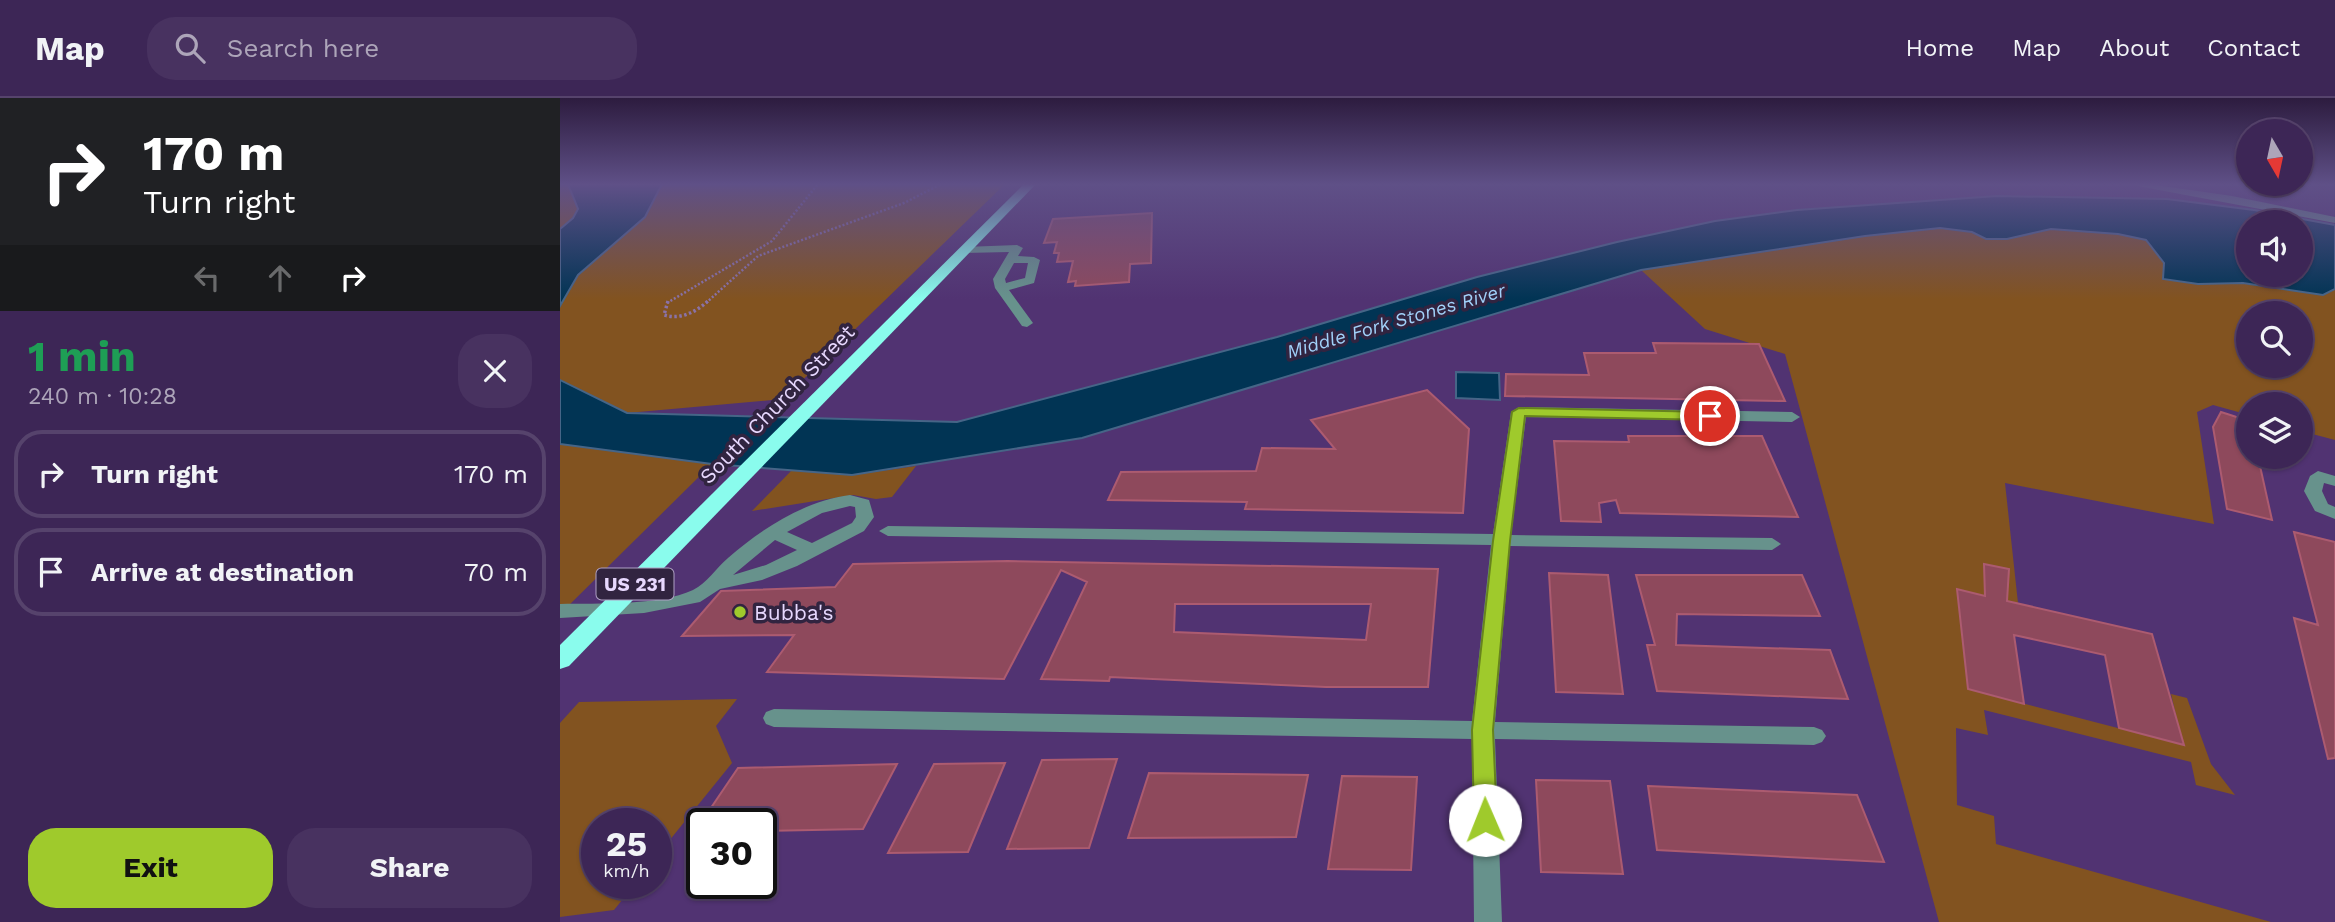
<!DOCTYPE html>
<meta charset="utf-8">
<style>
body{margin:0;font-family:"Work Sans",sans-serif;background:#483260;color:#f1f3f6;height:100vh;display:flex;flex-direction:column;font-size:26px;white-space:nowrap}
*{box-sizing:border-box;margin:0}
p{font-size:23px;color:#ada5b9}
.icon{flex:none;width:38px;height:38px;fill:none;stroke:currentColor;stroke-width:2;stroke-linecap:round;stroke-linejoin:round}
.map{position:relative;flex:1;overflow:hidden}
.side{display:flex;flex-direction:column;background:#3d2656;width:560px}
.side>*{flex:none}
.guide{background:#202124;color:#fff;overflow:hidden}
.needle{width:46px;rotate:171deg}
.buttons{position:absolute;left:1676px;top:21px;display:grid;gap:14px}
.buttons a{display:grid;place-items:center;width:77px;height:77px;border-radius:50%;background:#3d2656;box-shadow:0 2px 5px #0004,0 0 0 2px #56436c;font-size:35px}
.speed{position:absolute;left:21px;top:710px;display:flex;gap:14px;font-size:35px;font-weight:700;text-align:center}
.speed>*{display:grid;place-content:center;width:91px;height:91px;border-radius:50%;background:#3d2656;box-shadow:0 2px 5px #0004,0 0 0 2px #56436c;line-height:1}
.speed small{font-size:18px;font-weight:400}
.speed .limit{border:4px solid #111;border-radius:10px;background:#fff;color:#111}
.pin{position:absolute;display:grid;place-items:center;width:60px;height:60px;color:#fff;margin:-30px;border:4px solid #fff;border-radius:50%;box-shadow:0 2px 7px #0007}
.me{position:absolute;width:77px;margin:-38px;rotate:359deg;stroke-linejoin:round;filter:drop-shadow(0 0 5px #0008)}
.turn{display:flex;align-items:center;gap:24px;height:147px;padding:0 28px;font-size:32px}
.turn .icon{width:91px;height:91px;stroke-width:2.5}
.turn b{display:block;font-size:49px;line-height:60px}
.lanes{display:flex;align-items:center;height:66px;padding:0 28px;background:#0003;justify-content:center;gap:35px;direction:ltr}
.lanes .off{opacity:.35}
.round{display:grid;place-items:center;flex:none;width:74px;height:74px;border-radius:28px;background:#483260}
.head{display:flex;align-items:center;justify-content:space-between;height:119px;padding:0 28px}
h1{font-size:42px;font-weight:700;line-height:52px;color:#1e9e55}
.action{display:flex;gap:14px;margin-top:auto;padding:14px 28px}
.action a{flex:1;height:80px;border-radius:28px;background:#9fca2c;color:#111;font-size:28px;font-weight:700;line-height:80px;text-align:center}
.action a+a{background:#483260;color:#f1f3f6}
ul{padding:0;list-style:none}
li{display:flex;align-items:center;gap:21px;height:88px;margin:0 14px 10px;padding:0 14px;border:4px solid #56436c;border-radius:28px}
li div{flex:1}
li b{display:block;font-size:26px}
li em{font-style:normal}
header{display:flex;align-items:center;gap:42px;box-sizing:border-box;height:98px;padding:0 35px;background:#3d2656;border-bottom:2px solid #56436c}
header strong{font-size:33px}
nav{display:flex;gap:38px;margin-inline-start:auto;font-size:24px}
.search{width:490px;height:63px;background:#483260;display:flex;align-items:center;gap:18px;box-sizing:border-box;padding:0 24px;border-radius:28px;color:#ada5b9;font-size:26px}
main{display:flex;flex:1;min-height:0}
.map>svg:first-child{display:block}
</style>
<header>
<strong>Map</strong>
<div class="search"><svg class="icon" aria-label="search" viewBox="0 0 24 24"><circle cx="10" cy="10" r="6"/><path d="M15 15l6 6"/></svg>Search here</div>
<nav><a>Home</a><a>Map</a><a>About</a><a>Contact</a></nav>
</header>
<main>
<section class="side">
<div class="guide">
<div class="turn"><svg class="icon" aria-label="right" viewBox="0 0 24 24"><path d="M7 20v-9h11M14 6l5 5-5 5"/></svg><div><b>170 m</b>Turn right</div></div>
<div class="lanes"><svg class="icon off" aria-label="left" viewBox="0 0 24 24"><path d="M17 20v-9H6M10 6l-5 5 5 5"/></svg><svg class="icon off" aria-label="ahead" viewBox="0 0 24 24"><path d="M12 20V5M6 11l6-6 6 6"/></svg><svg class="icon" aria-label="right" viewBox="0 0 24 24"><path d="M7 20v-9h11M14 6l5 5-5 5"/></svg></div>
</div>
<div class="head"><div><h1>1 min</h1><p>240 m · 10:28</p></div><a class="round"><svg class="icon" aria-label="close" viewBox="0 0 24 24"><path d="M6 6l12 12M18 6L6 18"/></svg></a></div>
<ul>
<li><svg class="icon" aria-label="right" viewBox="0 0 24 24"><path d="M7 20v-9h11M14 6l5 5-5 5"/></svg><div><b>Turn right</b></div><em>170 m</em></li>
<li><svg class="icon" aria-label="arrive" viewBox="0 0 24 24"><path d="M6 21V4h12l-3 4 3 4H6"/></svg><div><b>Arrive at destination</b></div><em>70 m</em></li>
</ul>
<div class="action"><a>Exit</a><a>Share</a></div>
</section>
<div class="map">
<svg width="1775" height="824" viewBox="0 0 1775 824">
<rect width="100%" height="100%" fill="#513372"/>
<path fill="#825320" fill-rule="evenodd" d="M0 86H8L12 96 32 86H445L223 301 0 321Z
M1380 130 1412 134 1426 141H1447L1491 131 1558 136 1586 142 1604 165V181L1638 186 1683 185 1763 197 1775 191V342L1741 333V306H1689V317L1653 307 1637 314 1654 426 1445 385 1458 505 1397 492 1408 591 1623 647 1611 596 1627 600 1651 666 1675 697 1636 687 1631 664 1424 612 1428 637 1396 630 1397 707 1434 718 1436 746 1711 824H1379L1225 256 1145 231 1081 172 1305 138ZM1689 215H1741V268H1689Z
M0 346 152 366 0 516Z
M356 368 332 399 316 401 293 397 192 413 232 372 292 377Z
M177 601 156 628 172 665 96 759V726H37V786H75L54 812 0 819V625L19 604Z"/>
<path fill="#013454" stroke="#466587" stroke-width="2" fill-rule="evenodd" d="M8 86H102L85 119 18 177 0 208V131L13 120 18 111Z
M1437 98 1607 101 1694 112 1775 127V191L1763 197 1683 185 1638 186 1603 181 1604 165 1586 142 1558 136 1491 131 1447 141H1426L1412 134 1380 130 1305 138 1081 172 522 340 292 377 152 366 0 346V282L67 315 397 324 717 239 917 179 1057 144 1155 123 1237 112ZM1689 124H1741V177H1689Z
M896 274 939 275 940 302 896 300Z"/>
<path fill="#8e495c" stroke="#ac5b70" stroke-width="2" fill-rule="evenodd" d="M592 115 591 165 570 166 569 184 515 188 516 183 508 184 513 163 497 164 499 155H494L497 144 484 145 493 121Z
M1093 245 1199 246 1225 303 945 298 946 276 1029 277 1024 255H1096Z
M867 292 909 331 903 415 685 411 687 404 548 402 561 374 696 373 702 350 775 351 751 322Z
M1661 314 1689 323V359H1698L1712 422 1667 411 1653 329Z
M1068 338H1202L1238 419 1060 415 1056 402 1039 405 1041 424 1001 423 994 343 1069 344Z
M1734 434 1775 444V660L1768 661 1734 520 1758 527Z
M448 463 878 471 868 589H766L550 579 549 583 481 581 527 484 501 472 444 581 207 574 234 537 122 538 161 493 275 489 293 466ZM615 506H811L806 542 614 534Z
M1424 466 1449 471 1447 503 1592 536 1624 647 1559 630 1545 557 1454 537 1464 606 1408 591 1397 491 1425 498Z
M989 475 1048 477 1063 596 996 594Z
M1076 477H1242L1260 518 1117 516 1116 547 1270 552 1288 601 1097 593 1087 547H1095Z
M557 661 529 750 447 751 482 662Z
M445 665 408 754 328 755 374 666Z
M337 666 303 731 201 733V726H140L178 670Z
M589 675 748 677 736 739 568 740Z
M782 678 857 679 851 772 768 771Z
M976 682 1050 683 1063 776 981 774Z
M1088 688 1297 697 1324 764 1097 752Z"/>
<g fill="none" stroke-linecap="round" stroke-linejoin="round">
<path stroke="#8a72a7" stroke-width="2.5" stroke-dasharray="2 2" stroke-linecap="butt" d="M107 205 212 143 258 86
M146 205 198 158 344 105 381 86"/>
<path stroke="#8a72a7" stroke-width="3.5" stroke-dasharray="2.5 2.5" stroke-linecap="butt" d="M108 203 104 217C120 222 136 214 148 203"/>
<path fill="#67928c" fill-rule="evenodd" d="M1567 86H1589L1672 98 1775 119V125Z
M457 147 463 150 458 158 474 159 480 162 474 185 449 192 473 225 467 229 462 228 435 190 433 181 449 154 404 155 398 152 404 149ZM454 165H468L465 180 446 185 445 181Z
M959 309 1232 314 1240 319 1232 324 966 319 951 437 1212 440 1221 446 1212 452 950 448 935 624 1254 629 1262 632 1266 638 1262 644 1254 647 935 641 942 824H914L912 641 214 629 206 626 203 620 206 614 214 611 912 623 931 447 328 438 319 433 328 428 933 436 951 314Z
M1758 373 1775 378V388L1764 385 1762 393 1768 406 1775 409V421L1755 413 1744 393 1750 378Z
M290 397 309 402 314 419 304 433 237 468 202 482 160 491 140 504 84 515 0 520V506C38 505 98 508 133 492 147 485 156 470 168 460 202 430 245 403 290 397ZM290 408 295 409 296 419 292 425 252 445 227 434 262 415ZM215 442 237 452 206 467 173 477Z"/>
<path fill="#8afced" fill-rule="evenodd" d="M464 86H476L9 568 0 571V547Z"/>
</g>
<linearGradient id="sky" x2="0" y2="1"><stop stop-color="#2d1c3f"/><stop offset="0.43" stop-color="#5f5087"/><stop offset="1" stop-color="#5f5087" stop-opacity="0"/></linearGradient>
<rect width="1775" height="201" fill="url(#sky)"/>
<path fill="#9fca2c" stroke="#67831d" stroke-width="2" d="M959 310 1150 314 1157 318 1150 322 965 318 950 443 933 632 937 722 933 728 925 731 917 728 914 722 912 632 933 443 952 314Z"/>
<circle fill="#9fca2c" stroke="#312440" stroke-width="2.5" cx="180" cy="514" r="7"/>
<g text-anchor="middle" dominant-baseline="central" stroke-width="7" stroke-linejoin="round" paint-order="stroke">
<g font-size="19" font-style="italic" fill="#a1d1f9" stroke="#312440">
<text transform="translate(836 223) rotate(-16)">Middle Fork Stones River</text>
</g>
<rect fill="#312440" stroke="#b0a2c5" stroke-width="2" x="36.5" y="470.5" width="77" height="31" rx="5"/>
<g font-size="19" font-weight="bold" fill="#e7d8fe">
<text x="75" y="486">US 231</text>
</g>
<g font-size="21" fill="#e7d8fe" stroke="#312440">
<text transform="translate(217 306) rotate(-46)">South Church Street</text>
</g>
<g font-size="21" fill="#e7d8fe" stroke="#312440" text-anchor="start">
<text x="194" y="514">Bubba's</text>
</g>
</g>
</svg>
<div class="buttons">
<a><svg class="needle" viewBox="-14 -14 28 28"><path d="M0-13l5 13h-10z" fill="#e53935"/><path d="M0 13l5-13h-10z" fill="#ada5b9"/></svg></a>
<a><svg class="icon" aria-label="sound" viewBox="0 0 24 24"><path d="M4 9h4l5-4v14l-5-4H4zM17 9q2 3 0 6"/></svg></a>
<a><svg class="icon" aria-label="search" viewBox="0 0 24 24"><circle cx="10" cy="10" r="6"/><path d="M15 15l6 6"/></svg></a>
<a><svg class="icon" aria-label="layers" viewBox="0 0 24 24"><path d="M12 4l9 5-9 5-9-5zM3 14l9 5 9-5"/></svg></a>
</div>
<div class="speed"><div>25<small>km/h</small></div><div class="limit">30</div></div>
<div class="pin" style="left:1150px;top:318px;background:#d93025"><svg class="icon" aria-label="arrive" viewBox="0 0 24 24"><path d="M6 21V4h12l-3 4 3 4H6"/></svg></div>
<svg class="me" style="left:925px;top:722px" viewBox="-20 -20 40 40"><circle r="19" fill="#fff"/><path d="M0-13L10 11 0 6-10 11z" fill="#9fca2c"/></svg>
</div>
</main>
